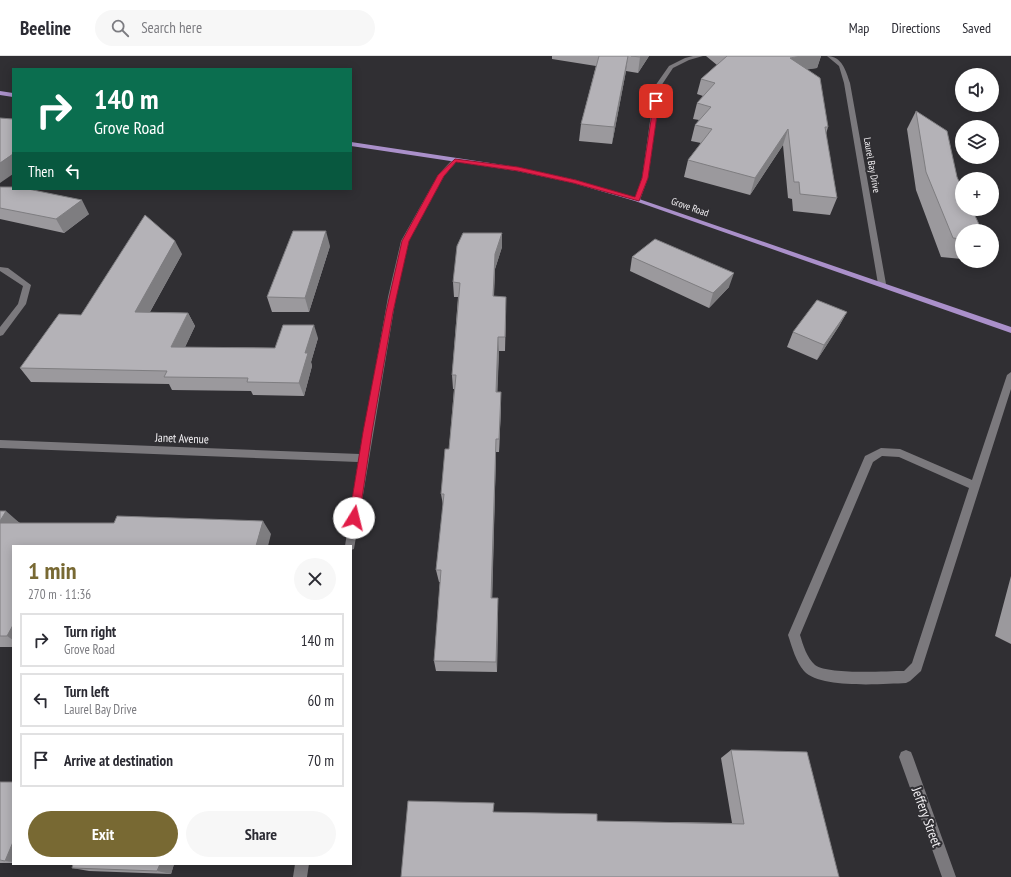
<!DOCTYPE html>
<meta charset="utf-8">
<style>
body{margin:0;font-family:"PT Sans Narrow",sans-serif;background:#f7f7f7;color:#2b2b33;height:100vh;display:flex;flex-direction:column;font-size:15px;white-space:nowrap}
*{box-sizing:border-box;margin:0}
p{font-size:13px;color:#7c7c81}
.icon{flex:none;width:22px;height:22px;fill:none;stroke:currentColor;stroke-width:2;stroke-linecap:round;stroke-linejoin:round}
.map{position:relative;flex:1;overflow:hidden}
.drawer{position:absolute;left:12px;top:489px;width:340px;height:320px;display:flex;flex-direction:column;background:#fff;border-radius:0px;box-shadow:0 2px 10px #0003}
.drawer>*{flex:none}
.hud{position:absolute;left:12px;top:12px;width:340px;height:122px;border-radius:0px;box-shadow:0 2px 10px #0003;background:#0b6e4f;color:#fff;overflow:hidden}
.buttons{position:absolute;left:955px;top:12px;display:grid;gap:8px}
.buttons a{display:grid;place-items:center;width:44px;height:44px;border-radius:50%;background:#fff;box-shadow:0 2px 10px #0003;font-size:20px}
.pin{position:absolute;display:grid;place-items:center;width:34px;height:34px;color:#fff;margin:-17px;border-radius:8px;box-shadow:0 2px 6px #0006}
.me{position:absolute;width:44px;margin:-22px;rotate:9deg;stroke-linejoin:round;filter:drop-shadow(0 0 3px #0008)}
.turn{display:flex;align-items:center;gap:14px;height:84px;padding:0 16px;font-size:18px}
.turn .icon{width:52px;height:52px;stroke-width:2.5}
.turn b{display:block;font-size:28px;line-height:34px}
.then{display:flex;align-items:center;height:38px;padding:0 16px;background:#0003;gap:8px;font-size:15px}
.round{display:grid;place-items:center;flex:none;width:42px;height:42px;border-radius:21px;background:#f7f7f7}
.overview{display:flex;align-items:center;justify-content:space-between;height:68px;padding:0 16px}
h1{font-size:24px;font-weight:800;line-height:30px;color:#786933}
.cta{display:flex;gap:8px;margin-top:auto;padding:8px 16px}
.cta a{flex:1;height:46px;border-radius:24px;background:#786933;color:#fff;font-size:16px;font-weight:800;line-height:46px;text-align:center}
.cta a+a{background:#f7f7f7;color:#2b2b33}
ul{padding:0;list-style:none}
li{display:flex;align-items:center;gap:12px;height:54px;margin:0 8px 6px;padding:0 8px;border:2px solid #e1e1e2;border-radius:0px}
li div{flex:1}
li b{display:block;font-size:15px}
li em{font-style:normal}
header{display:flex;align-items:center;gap:24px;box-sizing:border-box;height:56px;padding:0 20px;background:#fff;border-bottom:1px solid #e1e1e2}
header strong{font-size:19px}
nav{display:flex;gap:22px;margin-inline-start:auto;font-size:14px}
.search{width:280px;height:36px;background:#f7f7f7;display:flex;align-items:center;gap:10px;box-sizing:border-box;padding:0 14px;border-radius:22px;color:#7c7c81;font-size:15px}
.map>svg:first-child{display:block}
</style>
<header>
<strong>Beeline</strong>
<div class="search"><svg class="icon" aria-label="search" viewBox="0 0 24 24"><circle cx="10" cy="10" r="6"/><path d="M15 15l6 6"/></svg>Search here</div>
<nav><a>Map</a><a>Directions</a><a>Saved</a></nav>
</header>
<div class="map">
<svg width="1011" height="821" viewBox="0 0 1011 821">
<rect width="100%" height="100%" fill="#302f33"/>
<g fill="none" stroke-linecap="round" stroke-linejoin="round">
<path fill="#7b797d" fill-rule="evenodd" d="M693 0H703L689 4 673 12 661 30 648 122 640 144 635 145 634 144 642 122 655 30 669 10 685 2Z
M827 0C842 0 846 15 850 27L886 228 882 230 878 228 844 27 839 10Z
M453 103 458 104 444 120 409 185 396 241 354 493 351 494V490H345L358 406 0 392V384L360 398 388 241 401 185 438 119Z
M0 211 8 212 31 229 26 248 3 279 0 280V271L18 248 23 230 0 215Z
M1011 316V333L921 615 910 625 906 627C883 628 820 633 804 615 796 606 792 591 788 579L865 400 881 392 900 393 972 424 1007 319ZM882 400 899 401 969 432 912 607 904 615C885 615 829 619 815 609 807 602 803 589 800 579L873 406Z
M906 694 911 696 913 701 956 821H942L899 701 901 696Z
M295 808H309L307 821H293Z"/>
<path fill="#aa90ca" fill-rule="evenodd" d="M0 35 13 37V41L0 39Z
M351 86 517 111 576 124 639 143 1011 271V277L635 145 573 127 517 115 351 90Z"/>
</g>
<path fill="#9b999d" d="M552 0H649L638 17 626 15 612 88 579 85 581 68 596 10 552 3Z
M706 0H821L817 12 807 13 828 71 826 78 837 142 830 159 793 155 792 143 788 142 783 89 750 139 684 121 688 104 701 87 691 85 695 69 699 64 693 63 697 47 703 40 697 38 701 23 717 9Z
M916 55 962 175V203L941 201 916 134 907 73Z
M0 131 89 158 64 177 0 163Z
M502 177V191L495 213 494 240 506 255 505 295H499L497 336 501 350 499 396H496L492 542 498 553 497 616 436 615 434 605 440 526H439L436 514 443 449 441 438 449 393 454 333H453L452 319 458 241H454L453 226Z
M330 190 309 256H272L267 241Z
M182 198 150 256 188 257 195 270 185 291 275 292 318 282 311 306 312 310 304 340 253 339 251 335 172 334 169 328 31 326 20 312 81 259Z
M632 201 729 231 709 252 630 215Z
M847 256 839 270 817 304 787 291 793 276Z
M0 455 20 467 271 478 13 490V591H0Z
M1011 520V588L995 580Z
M731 694 839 821 597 765 732 767 721 702Z
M0 726H13V807H0Z
M174 808 171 818 89 815 72 812Z"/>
<path fill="#7e7d80" d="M628 0 626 15 612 88 614 71Z
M641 0H649L638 17 640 1Z
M801 0H821L817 12 785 17 790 2Z
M788 73 783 89 750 139 755 122Z
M13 98V118L0 127V107Z
M82 144 89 158 64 177 56 163Z
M326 175 330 190 309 256 305 242Z
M502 177V191L495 213 493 255V240L495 198Z
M175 185 182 198 142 270 135 256Z
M734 217 729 231 709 252 713 237Z
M847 256 839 270 817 304 824 289Z
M188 257 195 270 179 304 171 291Z
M314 269 318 282 311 306 312 310 304 340 299 327 305 297Z
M498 281 499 295 497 350 496 336Z
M501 336V350L499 396V383Z
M496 383V396L492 553 491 542Z
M6 455 22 469 0 468V465Z
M263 465 271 478 268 490H256Z
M498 542V553L497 616 496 606Z
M13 569V584L7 580Z
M13 786V806L5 805Z
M160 808H174L171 818 157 815Z"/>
<path fill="#b4b2b7" stroke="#7e7d80" d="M599 0H628L614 71 581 68Z
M631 0H641L640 1Z
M727 0H801L790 2 820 22 828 71H825L837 142 800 138 799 126H794L788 73 755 122 688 104 712 73 695 69 711 51 697 47 715 27 701 23Z
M916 55 947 75 957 121 962 132V153H972L982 175H962V183L953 182 926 116Z
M0 62 13 63V98L0 107Z
M0 131H13V133H28L82 144 56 163 0 152Z
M145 159 175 185 135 256 188 257 171 291 275 292 283 269H314L305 297H308L299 327 247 326 248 322 164 321 167 315 20 312 59 258 81 259Z
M293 175H326L305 242 267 241Z
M463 177H502L495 198 493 240 506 241 505 281H498L496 336H501L499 383H496L491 542H498L496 606 434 605 441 514H436L444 438H441L445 393H449L456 319H452L460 227 453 226 457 190Z
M655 183 734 217 713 237 632 201Z
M817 244 847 256 824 289 793 276Z
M0 455H6L0 465Z
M117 460 263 465 256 490H13V569L7 580H0V467H114Z
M731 694 807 696 839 821H401L408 745 494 747 493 756 597 758V765L744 768Z
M0 726H13V786L5 805 0 804Z
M73 808H160L157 815 72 812Z"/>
<path fill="#e11d48" stroke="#92132f" d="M656 43 659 45 648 122 639 145 573 127 518 115 456 106 444 120 409 185 393 256 372 376 359 462 358 465H351L349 462 363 376 386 256 402 185 438 119 455 103 518 111 576 124 635 141 642 122 654 45Z"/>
<g text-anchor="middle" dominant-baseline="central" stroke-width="4" stroke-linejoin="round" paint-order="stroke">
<g font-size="10" fill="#f4f2f5" stroke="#302f33">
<text transform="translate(872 109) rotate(80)">Laurel Bay Drive</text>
<text transform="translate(690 151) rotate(19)">Grove Road</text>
</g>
<g font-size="12" fill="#f4f2f5" stroke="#302f33">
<text transform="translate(182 382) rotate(2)">Janet Avenue</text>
</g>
<g font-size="14" fill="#f4f2f5" stroke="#302f33">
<text transform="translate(927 761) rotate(70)">Jeffery Street</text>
</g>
</g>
</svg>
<div class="buttons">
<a><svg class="icon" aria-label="sound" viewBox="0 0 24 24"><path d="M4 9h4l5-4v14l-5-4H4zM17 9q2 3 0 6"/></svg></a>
<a><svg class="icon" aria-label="layers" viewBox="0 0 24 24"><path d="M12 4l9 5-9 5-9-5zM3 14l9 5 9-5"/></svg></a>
<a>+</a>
<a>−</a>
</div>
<div class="pin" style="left:656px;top:45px;background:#d93025"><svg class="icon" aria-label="arrive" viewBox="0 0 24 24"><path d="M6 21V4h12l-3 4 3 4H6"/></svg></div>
<svg class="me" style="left:354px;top:462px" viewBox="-20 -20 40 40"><circle r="19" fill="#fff"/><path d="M0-13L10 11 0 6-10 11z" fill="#e11d48"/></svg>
<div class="hud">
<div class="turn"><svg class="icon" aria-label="right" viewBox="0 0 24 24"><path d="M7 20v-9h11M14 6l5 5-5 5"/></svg><div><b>140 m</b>Grove Road</div></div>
<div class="then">Then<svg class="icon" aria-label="left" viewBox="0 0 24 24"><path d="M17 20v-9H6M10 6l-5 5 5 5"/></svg></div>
</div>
<section class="drawer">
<div class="overview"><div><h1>1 min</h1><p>270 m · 11:36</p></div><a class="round"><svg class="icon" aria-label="close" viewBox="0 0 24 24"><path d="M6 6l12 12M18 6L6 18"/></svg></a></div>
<ul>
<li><svg class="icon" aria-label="right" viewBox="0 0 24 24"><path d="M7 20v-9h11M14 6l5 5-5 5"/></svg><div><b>Turn right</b><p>Grove Road</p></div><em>140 m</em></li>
<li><svg class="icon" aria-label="left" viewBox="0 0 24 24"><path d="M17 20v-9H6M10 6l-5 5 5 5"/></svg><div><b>Turn left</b><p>Laurel Bay Drive</p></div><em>60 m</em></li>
<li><svg class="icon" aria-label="arrive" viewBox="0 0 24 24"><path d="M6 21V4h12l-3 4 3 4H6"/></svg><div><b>Arrive at destination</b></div><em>70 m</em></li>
</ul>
<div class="cta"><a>Exit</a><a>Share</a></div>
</section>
</div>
